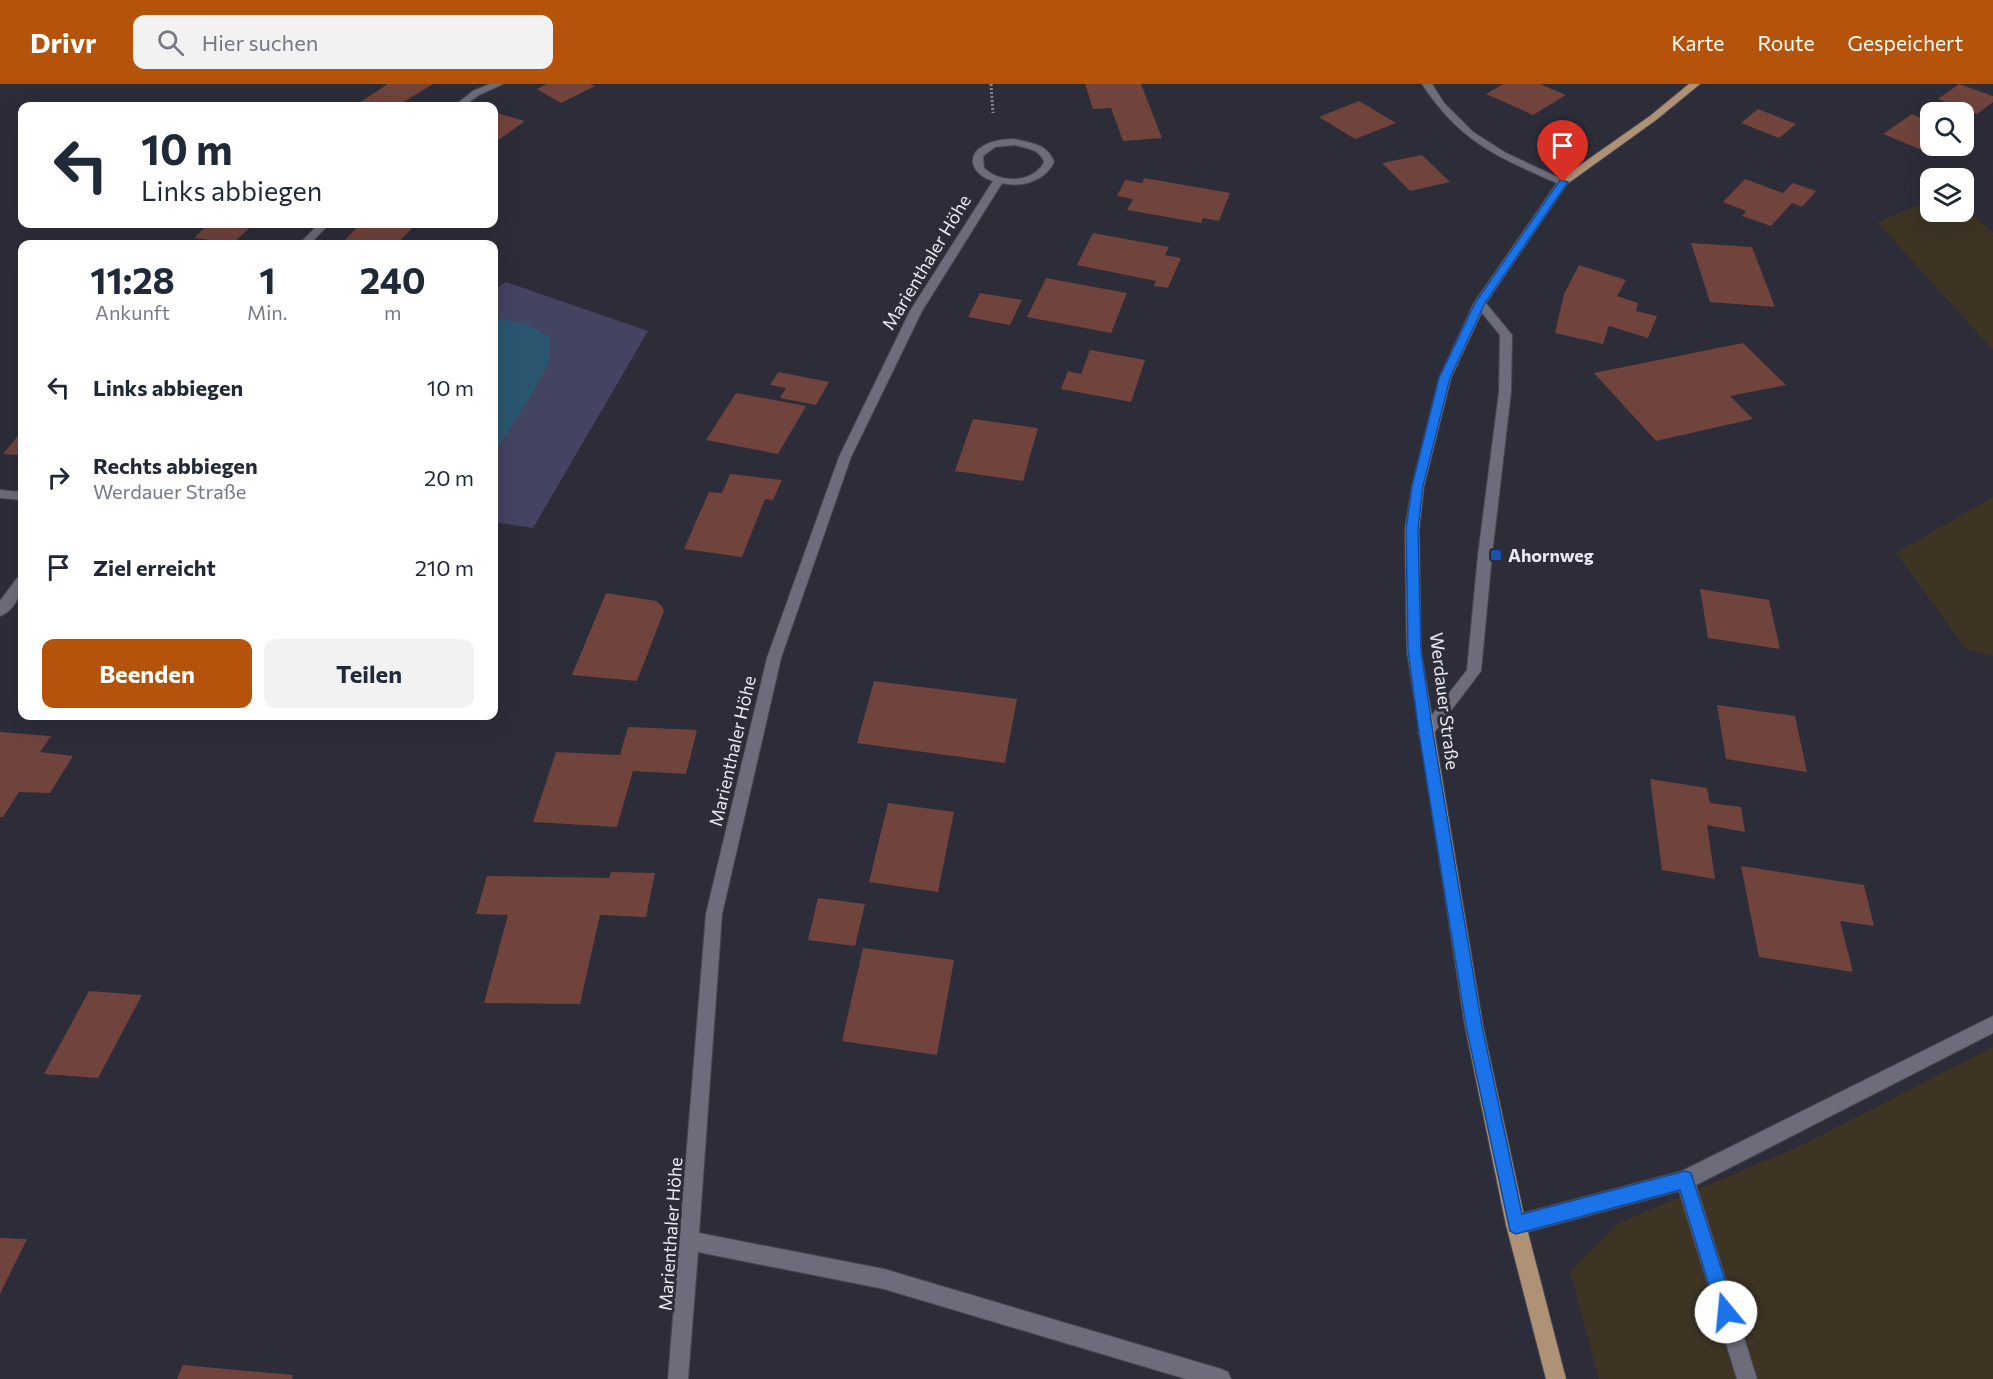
<!DOCTYPE html>
<html lang="de">
<meta charset="utf-8">
<style>
body{margin:0;font-family:Commissioner,sans-serif;background:#f2f2f3;color:#1f2937;height:100vh;display:flex;flex-direction:column;font-size:22px;white-space:nowrap}
*{box-sizing:border-box;margin:0}
p{font-size:20px;color:#747a83}
.icon{flex:none;width:33px;height:33px;fill:none;stroke:currentColor;stroke-width:2;stroke-linecap:round;stroke-linejoin:round}
.map{position:relative;flex:1;overflow:hidden}
.panel{position:absolute;left:18px;top:156px;width:480px;height:480px;display:flex;flex-direction:column;background:#fff;border-radius:12px;box-shadow:0 6px 24px #0002}
.panel>*{flex:none}
.banner{position:absolute;left:18px;top:18px;width:480px;height:126px;border-radius:12px;box-shadow:0 6px 24px #0002;background:#fff;color:#1f2937;overflow:hidden}
.fabs{position:absolute;left:1920px;top:18px;display:grid;gap:12px}
.fabs a{display:grid;place-items:center;width:54px;height:54px;border-radius:12px;background:#fff;box-shadow:0 6px 24px #0002;font-size:30px}
.pin{position:absolute;display:grid;place-items:center;width:51px;height:51px;color:#fff;margin:-62px -26px;border-radius:50% 50% 50% 0;rotate:-45deg;box-shadow:0 0 6px #0007}
.pin .icon{rotate:45deg}
.me{position:absolute;width:66px;margin:-33px;rotate:343deg;stroke-linejoin:round;filter:drop-shadow(0 0 4px #0008)}
.turn{display:flex;align-items:center;gap:21px;height:126px;padding:0 24px;font-size:27px}
.turn .icon{width:78px;height:78px;stroke-width:2.5}
.turn b{display:block;font-size:42px;line-height:51px}
.eta{display:flex;justify-content:space-evenly;align-items:center;height:102px;text-align:center}
.eta b{font-size:36px;font-weight:700;line-height:42px}
.cta{display:flex;gap:12px;margin-top:auto;padding:12px 24px}
.cta a{flex:1;height:69px;border-radius:12px;background:#b45309;color:#fff;font-size:24px;font-weight:700;line-height:69px;text-align:center}
.cta a+a{background:#f2f2f3;color:#1f2937}
ul{padding:0;list-style:none}
li{display:flex;align-items:center;gap:18px;height:90px;padding:0 24px}
li div{flex:1}
li b{display:block;font-size:22px}
li em{font-style:normal}
header{display:flex;align-items:center;gap:36px;box-sizing:border-box;height:84px;padding:0 30px;background:#b45309;color:#fff}
header strong{font-size:28px}
nav{display:flex;gap:33px;margin-inline-start:auto;font-size:21px}
.search{width:420px;height:54px;background:#f2f2f3;display:flex;align-items:center;gap:15px;box-sizing:border-box;padding:0 21px;border-radius:12px;color:#747a83;font-size:22px}
.map>svg:first-child{display:block}
</style>
<header>
<strong>Drivr</strong>
<div class="search"><svg class="icon" aria-label="search" viewBox="0 0 24 24"><circle cx="10" cy="10" r="6"/><path d="M15 15l6 6"/></svg>Hier suchen</div>
<nav><a>Karte</a><a>Route</a><a>Gespeichert</a></nav>
</header>
<div class="map">
<svg width="1993" height="1295" viewBox="0 0 1993 1295">
<rect width="100%" height="100%" fill="#2c2d39"/>
<path fill="#3d3424" d="M1930 116V128H1964V123L1993 149V266L1877 138Z
M1993 413V572L1966 565 1896 469Z
M1993 963V1295H1599L1570 1187 1619 1139 1800 1062Z"/>
<path fill="#434362" d="M506 198 648 247 533 444 494 438V206Z"/>
<path fill="#2b5670" d="M494 235C517 236 531 240 550 254L549 278 529 315 494 370Z"/>
<path fill="#70433c" d="M388 0H433L397 22H354Z
M547 0H590L595 2 561 19 537 5Z
M1085 0H1141L1162 54 1123 57 1111 24 1093 25Z
M1503 0H1540L1566 11 1533 31 1486 10Z
M1959 0 1993 12V18L1977 30 1938 15Z
M1359 17 1396 39 1355 55 1319 33Z
M1758 25 1796 40 1779 54 1741 39Z
M497 29 525 37 497 57 494 56V31Z
M1912 30 1930 38V62H1939L1929 69 1883 50Z
M1422 71 1450 98 1410 107 1382 79Z
M1144 94 1230 109 1219 137 1203 134 1201 139 1127 126 1133 115 1117 112 1125 96 1142 99Z
M1745 95 1783 109 1793 99 1816 107 1802 123 1792 119 1771 142 1742 132 1746 127 1723 118Z
M208 140H254L233 159 194 154Z
M360 140H416L397 160H341Z
M1093 149 1169 163 1165 171 1181 174 1168 204 1154 202 1156 197 1077 181Z
M1691 159 1752 163 1775 223 1710 218Z
M1579 181 1626 196 1617 212 1638 219 1636 227 1657 232 1648 254 1609 242 1603 260 1555 249 1564 210Z
M1046 194 1127 209 1111 249 1027 233Z
M980 209 1022 216 1010 241 968 233Z
M1743 259 1786 301 1730 312 1753 335 1656 357 1594 289Z
M1090 266 1145 276 1131 318 1061 305 1068 287 1081 290Z
M778 288 794 291 829 298 816 321 780 314 786 304 770 301Z
M736 309 806 322 778 370 706 356Z
M973 335 1038 344 1023 397 955 387Z
M22 347V371L3 370Z
M730 390 782 396 773 416 765 415 742 473 684 465 709 408 722 409Z
M1700 505 1769 516 1780 565 1708 554Z
M606 509 656 517 662 522 664 527 637 597 572 591Z
M874 597 1017 615 1005 679 857 659Z
M1717 621 1795 632 1807 688 1726 675Z
M628 643 697 646 686 690 633 687 617 743 533 738 556 668 620 671Z
M0 648 51 652 40 668 73 672 50 709 19 708 3 733H0Z
M1650 695 1707 704 1710 719 1741 723 1745 748 1707 741 1715 795 1662 786Z
M888 719 954 728 938 808 869 798Z
M1741 782 1864 801 1874 842 1840 837 1853 888 1759 873Z
M611 788 655 789 646 833 600 831 580 920 484 919 508 831 476 830 487 792 609 794Z
M818 814 865 820 855 862 808 856Z
M863 864 954 876 937 971 842 957Z
M89 907 142 911 98 994 44 990Z
M0 1154 27 1155 0 1210Z
M183 1281 293 1291 292 1295H177Z"/>
<g fill="none" stroke-linecap="round" stroke-linejoin="round">
<g stroke="#484852" stroke-width="2">
<path id="service" d="M1480 216 1484 217 1512 251 1511 308 1492 471 1481 587 1431 653H1421L1418 649 1421 645 1467 586 1478 471 1499 308 1500 251 1474 219Z
M1993 932V949L1696 1101 1757 1295H1737L1679 1107 1516 1151 1509 1148 1506 1141 1509 1134 1516 1131 1682 1087Z"/>
</g>
<g stroke="#484852" stroke-width="2">
<path id="minor" d="M490 0H503L479 11 464 22H454L473 7Z
M1014 55C1031 59 1048 60 1054 78 1045 97 1022 104 1002 99L922 227 851 373 781 574 722 830 699 1149 884 1185 1221 1285 1228 1288 1231 1295H1186L884 1205 698 1168 688 1295H668L706 830 767 574 839 373 910 227 993 97C974 92 963 72 985 61 994 56 1005 55 1014 55ZM1014 61C1026 64 1040 65 1044 78 1034 99 1000 100 984 84L983 72 995 63Z
M319 140H329L310 160H299Z
M0 406 22 408V416L0 414Z
M22 493C23 507 15 527 0 532V517L17 494Z"/>
</g>
<g stroke="#484852" stroke-width="2">
<path id="tertiary" d="M1422 0H1432L1444 19 1473 48 1506 69 1568 98 1559 100C1498 73 1461 59 1422 0Z"/>
</g>
<g stroke="#484852" stroke-width="2">
<path id="primary" d="M1689 0H1700L1656 36 1567 100 1486 219 1451 294 1424 402 1419 445 1421 567 1483 942 1526 1141 1566 1295H1546L1506 1141 1465 942 1407 567 1405 445 1412 402 1439 294 1474 219 1559 96 1650 32Z"/>
</g>
<path stroke="#868791" stroke-width="3" stroke-dasharray="2 2" stroke-linecap="butt" d="M991 0 993 29"/>
<use href="#service" fill="#6c6c7b" fill-rule="evenodd"/>
<use href="#minor" fill="#6c6c7b" fill-rule="evenodd"/>
<use href="#tertiary" fill="#6c6c7b" fill-rule="evenodd"/>
<use href="#primary" fill="#af9276" fill-rule="evenodd"/>
</g>
<path fill="#1a73e8" stroke="#114b97" stroke-width="1.5" d="M1560 96 1568 98 1485 219 1450 294 1423 402 1418 445 1421 567 1433 649 1482 942 1522 1130 1685 1087 1691 1089 1735 1228 1733 1235 1726 1238 1720 1235 1717 1228 1680 1106 1516 1150 1510 1147 1466 942 1419 649 1408 567 1406 445 1412 402 1439 294 1475 219Z"/>
<rect fill="#1a4fb4" stroke="#2c2d39" stroke-width="2" x="1490" y="465" width="12" height="12" rx="3"/>
<g text-anchor="middle" dominant-baseline="central" stroke-width="6" stroke-linejoin="round" paint-order="stroke">
<g font-size="18" fill="#e8e9f1" stroke="#2c2d39">
<text transform="translate(926 178) rotate(-59)">Marienthaler Höhe</text>
<text transform="translate(1445 617) rotate(83)">Werdauer Straße</text>
<text transform="translate(732 667) rotate(-77)">Marienthaler Höhe</text>
<text transform="translate(670 1150) rotate(-86)">Marienthaler Höhe</text>
</g>
<g font-size="18" font-weight="bold" fill="#e8e9f1" stroke="#2c2d39" text-anchor="start">
<text x="1508" y="471">Ahornweg</text>
</g>
</g>
</svg>
<div class="fabs">
<a><svg class="icon" aria-label="search" viewBox="0 0 24 24"><circle cx="10" cy="10" r="6"/><path d="M15 15l6 6"/></svg></a>
<a><svg class="icon" aria-label="layers" viewBox="0 0 24 24"><path d="M12 4l9 5-9 5-9-5zM3 14l9 5 9-5"/></svg></a>
</div>
<div class="pin" style="left:1563px;top:98px;background:#d93025"><svg class="icon" aria-label="arrive" viewBox="0 0 24 24"><path d="M6 21V4h12l-3 4 3 4H6"/></svg></div>
<svg class="me" style="left:1726px;top:1228px" viewBox="-20 -20 40 40"><circle r="19" fill="#fff"/><path d="M0-13L10 11 0 6-10 11z" fill="#1a73e8"/></svg>
<div class="banner">
<div class="turn"><svg class="icon" aria-label="left" viewBox="0 0 24 24"><path d="M17 20v-9H6M10 6l-5 5 5 5"/></svg><div><b>10 m</b>Links abbiegen</div></div>
</div>
<section class="panel">
<div class="eta">
<div><b>11:28</b><p>Ankunft</p></div>
<div><b>1</b><p>Min.</p></div>
<div><b>240</b><p>m</p></div>
</div>
<ul>
<li><svg class="icon" aria-label="left" viewBox="0 0 24 24"><path d="M17 20v-9H6M10 6l-5 5 5 5"/></svg><div><b>Links abbiegen</b></div><em>10 m</em></li>
<li><svg class="icon" aria-label="right" viewBox="0 0 24 24"><path d="M7 20v-9h11M14 6l5 5-5 5"/></svg><div><b>Rechts abbiegen</b><p>Werdauer Straße</p></div><em>20 m</em></li>
<li><svg class="icon" aria-label="arrive" viewBox="0 0 24 24"><path d="M6 21V4h12l-3 4 3 4H6"/></svg><div><b>Ziel erreicht</b></div><em>210 m</em></li>
</ul>
<div class="cta"><a>Beenden</a><a>Teilen</a></div>
</section>
</div>
